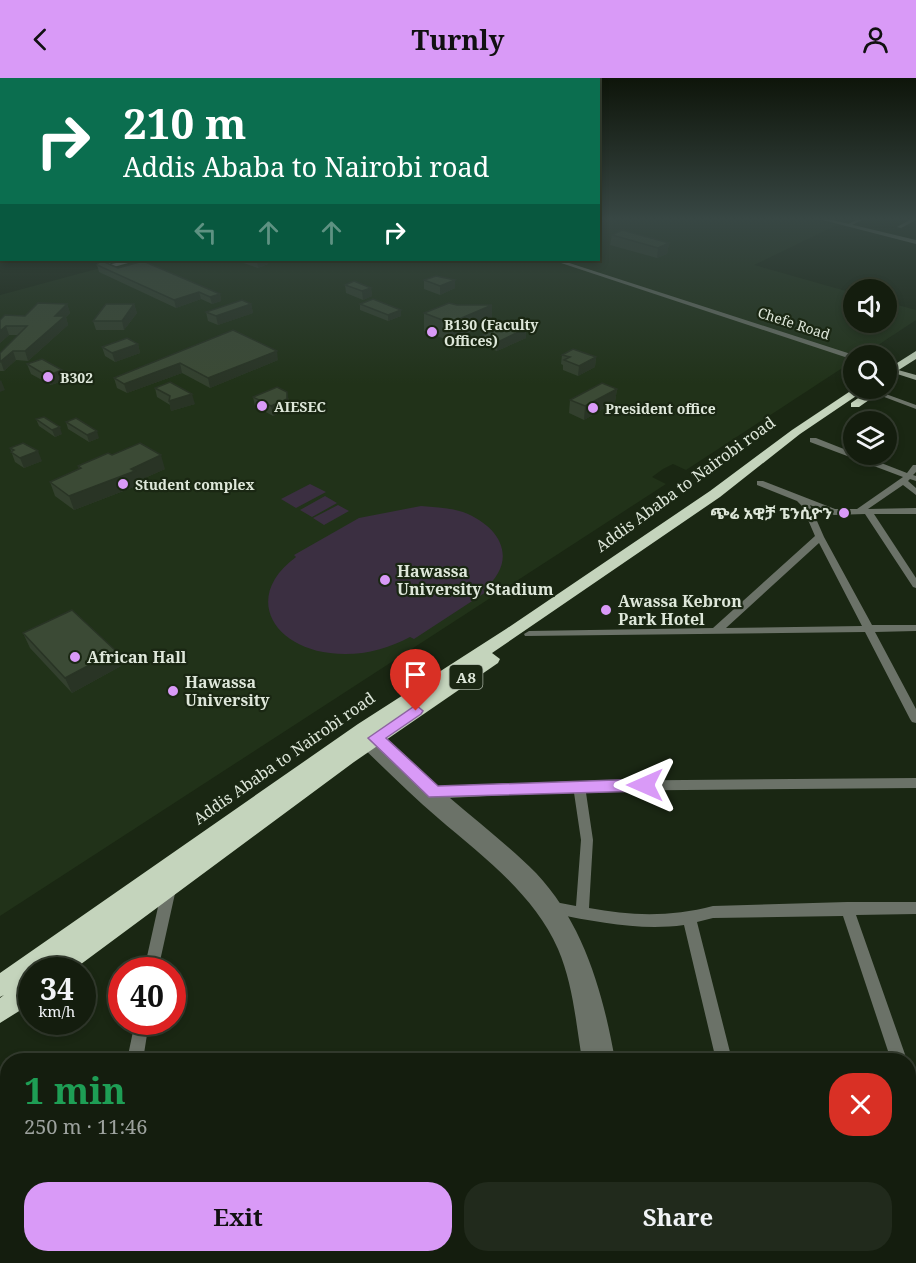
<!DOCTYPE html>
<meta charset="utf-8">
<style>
body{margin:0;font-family:"Noto Serif","Noto Sans Ethiopic",serif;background:#212a1c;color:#f1f3f6;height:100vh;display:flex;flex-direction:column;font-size:22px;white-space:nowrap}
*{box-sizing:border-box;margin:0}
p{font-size:20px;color:#9da29e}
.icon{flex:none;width:33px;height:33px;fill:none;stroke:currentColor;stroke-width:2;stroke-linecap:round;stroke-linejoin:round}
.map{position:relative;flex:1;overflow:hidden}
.side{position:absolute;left:0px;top:975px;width:916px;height:210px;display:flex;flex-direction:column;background:#141d0e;border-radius:24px 24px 0 0;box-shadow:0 3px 9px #0003,0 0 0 2px #333b2e}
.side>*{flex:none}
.banner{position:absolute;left:0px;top:0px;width:600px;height:183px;box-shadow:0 3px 9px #0003,0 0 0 2px #333b2e;background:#0b6e4f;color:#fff;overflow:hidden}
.buttons{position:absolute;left:843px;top:201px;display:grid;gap:12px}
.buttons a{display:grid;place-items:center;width:54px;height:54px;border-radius:50%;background:#141d0e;box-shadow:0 3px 9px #0003,0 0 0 2px #333b2e;font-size:30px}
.speed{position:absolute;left:18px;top:879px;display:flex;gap:12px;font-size:30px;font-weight:700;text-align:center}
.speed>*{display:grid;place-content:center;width:78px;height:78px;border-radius:50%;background:#141d0e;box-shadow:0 3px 9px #0003,0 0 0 2px #333b2e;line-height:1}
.speed small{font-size:15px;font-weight:400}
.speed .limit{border:9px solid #d22;background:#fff;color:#111}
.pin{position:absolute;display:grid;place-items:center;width:51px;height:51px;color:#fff;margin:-62px -26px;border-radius:50% 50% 50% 0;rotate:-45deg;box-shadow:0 0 6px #0007}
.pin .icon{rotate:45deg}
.me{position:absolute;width:66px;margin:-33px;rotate:270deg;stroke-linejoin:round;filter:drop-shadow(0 0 4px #0008)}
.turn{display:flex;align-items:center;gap:21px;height:126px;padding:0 24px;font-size:27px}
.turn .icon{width:78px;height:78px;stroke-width:2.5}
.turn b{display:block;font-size:42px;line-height:51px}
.lanes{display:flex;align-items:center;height:57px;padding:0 24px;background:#0003;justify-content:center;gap:30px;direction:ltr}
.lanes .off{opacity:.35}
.round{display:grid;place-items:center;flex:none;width:63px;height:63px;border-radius:24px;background:#212a1c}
.summary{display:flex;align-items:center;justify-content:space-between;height:102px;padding:0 24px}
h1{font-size:36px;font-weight:700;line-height:45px;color:#1e9e55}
.button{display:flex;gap:12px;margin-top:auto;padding:12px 24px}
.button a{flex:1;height:69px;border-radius:24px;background:#d99af7;color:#111;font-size:24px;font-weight:700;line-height:69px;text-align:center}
.button a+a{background:#212a1c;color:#f1f3f6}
header{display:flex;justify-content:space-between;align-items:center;height:78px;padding:0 24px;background:#d99af7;color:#111;font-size:27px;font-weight:700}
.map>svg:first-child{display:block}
</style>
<header><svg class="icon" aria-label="back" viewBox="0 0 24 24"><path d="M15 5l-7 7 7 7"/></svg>Turnly<svg class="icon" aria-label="person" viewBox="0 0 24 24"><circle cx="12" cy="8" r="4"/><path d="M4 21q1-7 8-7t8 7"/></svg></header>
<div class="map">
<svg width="916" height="1185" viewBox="0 0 916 1185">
<rect width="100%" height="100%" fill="#1a2713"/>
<path fill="#213219" d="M599 140H808L837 147 754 187 853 215 854 244H886L887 224 916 232V242L863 277 854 278 853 283 686 392 673 386 663 391 652 399 666 406 0 838V217L130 182H598Z"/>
<path fill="#3b2f41" d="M310 406 326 414 296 430 281 421Z
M325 418 337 425 312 439 300 432Z
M338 427 349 433 324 447 313 440Z
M421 428C436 429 450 430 463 434 502 449 519 483 483 512L486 514 414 561 410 559C386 572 357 579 330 575 272 568 243 518 296 479L294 477 359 440Z"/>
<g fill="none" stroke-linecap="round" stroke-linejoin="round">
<path fill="#6b7268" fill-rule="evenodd" d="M860 140H866L850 148 846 147Z
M913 140H916V142L901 150 897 149Z
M99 182H105L111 186 131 182H139L110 190Z
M879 315H883L916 327V331L879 317Z
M810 360H816L854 375V376H858L907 395 913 387H916V394L913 397 916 398V403L910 401 908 403 916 410V417L903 407 868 431 916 430V436H874L916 500V510L913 509 865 436 834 437 810 427 824 459 872 547H916V553L875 554 916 631V645L912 644 910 641 865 554 525 558 524 556 529 553 713 550 815 458 802 428 797 423 757 407V403H763L835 431H857L903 399 810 364ZM819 465 862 548 726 550Z
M579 703 583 705 585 708 593 762 589 830C631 838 671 839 713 828L847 824H916V836L856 837 907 982H891L843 838 713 840 697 844 732 982H716L684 847C641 853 598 844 555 836L550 838 545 836 543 832 545 828 555 824 576 828 581 762 573 708 575 705Z
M169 805 174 807 176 811 158 892H144L162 811 164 807Z
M135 944H149L143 982H127Z
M909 1005 915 1007 916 1011V1042L910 1040 909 1037Z
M83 1178H101L99 1185H81Z
M198 1178H216L214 1185H196Z
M759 1178H777L779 1185H761Z"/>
<path fill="#6b7268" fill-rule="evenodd" d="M815 140H824L916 162V166Z
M552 182H560L857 278H854V281H851Z
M886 284 901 287 902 289 898 291 886 288Z
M369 650 395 668 439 709 579 703 916 700V710L579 713 450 720C479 745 509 768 536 795 584 846 603 915 615 982H582C576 945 573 906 558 871 533 815 482 778 438 740 410 716 384 690 357 664L356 661 357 658 363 657 364 652Z
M605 1178H644L645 1185H606Z"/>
<path fill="#95a08f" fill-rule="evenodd" d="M891 290 916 297V302L891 294Z"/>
<path fill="#c4d4bc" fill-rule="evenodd" d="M916 273V281L886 300V292Z
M855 310H868L800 356 720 419 492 575 500 581 498 585 354 684 73 892H45L47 888 40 892H32V899L27 902 32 900V925L0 945V920L4 917 0 919V895L358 646 506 551 710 413 792 352Z
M873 310H886L859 329H851V325Z"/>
</g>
<path fill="#33402e" d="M612 157 669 165 667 176 657 180 610 167Z
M234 182H268V186L258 190Z
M97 187 118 190 220 216 221 223 212 226 201 221 176 230 99 194Z
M424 202 455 210 440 217 424 211Z
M345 207 371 210 372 218 363 222 346 215Z
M67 226 70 235 66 239 68 247 28 283 16 282 4 293H0V275L18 257H9L0 265V242L25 238Z
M134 226 137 235 124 252H96L93 243Z
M251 226 253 235 218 247 208 243 206 234Z
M360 226 401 238 388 243 360 232Z
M424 235 492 244 450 263 424 253Z
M233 252 278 282 210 310 182 295 127 315 117 310 114 300Z
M481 258 526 260 497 273 481 267Z
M138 266 140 275 115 284 105 278 102 269Z
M562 277 596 279 595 289 578 298 563 292V287L561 286Z
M27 286 62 292 66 302 51 307 31 296Z
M155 310 195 326 171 333 170 327 157 319Z
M617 311 615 324 584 342 569 335 570 322Z
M287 314 289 324 288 331 273 338 255 328 253 319Z
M36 341 62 356 55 359 39 348Z
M66 344 99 360 89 364 68 351Z
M10 370 42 383 24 390 15 384Z
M112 377 165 391 138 403 139 407 74 432 55 418 50 404 79 391 78 388Z
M23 555 121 588 72 615 30 570Z"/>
<path fill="#293425" d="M669 165 667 176 657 180 658 170Z
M257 182H268V186L258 190Z
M455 202V210L440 217V208Z
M371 210 372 218 363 222 362 213Z
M199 214 201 221 176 230 174 222Z
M220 216 221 223 212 226 210 219Z
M67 226 70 235 66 239 68 247 28 283 25 273 55 238Z
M134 226 137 235 124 252 122 243Z
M251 226 253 235 218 247 216 238Z
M492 227V244L450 263V245Z
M401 232V238L388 243V237Z
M6 248 9 257 0 265V253Z
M526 250V260L497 273 498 264Z
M138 266 140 275 115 284 112 275Z
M13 273 16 282 4 293 1 284Z
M277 273 278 282 210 310 208 300Z
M596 279 595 289 578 298 579 288Z
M180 285 182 295 127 315 124 306Z
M62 292 66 302 51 307 47 298Z
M1 302 5 312 0 314V303Z
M617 311 615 324 584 342 585 328Z
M287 314 289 324 288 331 273 338 271 328Z
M192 316 195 326 171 333 169 323Z
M60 349 62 356 55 359 52 352Z
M97 353 99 360 89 364 87 357Z
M38 373 42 383 24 390 20 380Z
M161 377 165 391 138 403 139 407 74 432 69 418Z
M116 573 121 588 72 615 65 600Z"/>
<path fill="#3b4a35" stroke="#293425" stroke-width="1.5" d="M622 152 669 165 658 170 612 157Z
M100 182 118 190 143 183 220 216 210 219 199 214 174 222 97 187Z
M436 198 455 202 440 208 424 202Z
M354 203 371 210 362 213 345 207Z
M373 221 401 232 388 237 360 226Z
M242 222 251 226 216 238 206 234Z
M38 225 67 226 55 238H65L25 273H13L0 284V275L27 248H6L0 253V242L5 237 25 238Z
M449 225 457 227H492L450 245 424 235Z
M106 226H134L122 243H93Z
M509 245 526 250 498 264 481 258Z
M233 252 277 273 208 300 180 285 124 306 114 300Z
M127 260 138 266 112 275 102 269Z
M573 271 596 279 579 288 564 282 570 279 562 277Z
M42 281 62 292 47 298 27 286Z
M170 304 192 316 169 323 170 318 155 310Z
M602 305 617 311 585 328 570 322Z
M277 309 287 314V321L271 328 253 319Z
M44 339 60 349 52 352 36 341Z
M76 340 97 353 87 357 66 344Z
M23 365 38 373 20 380 11 374 14 372 10 370Z
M140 365 161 377 131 391 135 393 69 418 50 404 81 390 78 388 99 379 108 375 112 377Z
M72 532 116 573 65 600 23 555Z"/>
<linearGradient id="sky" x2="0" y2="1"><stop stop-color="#0e150a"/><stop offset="0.46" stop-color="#384744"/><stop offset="1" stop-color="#384744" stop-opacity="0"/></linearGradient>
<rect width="916" height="306" fill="url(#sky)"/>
<path fill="#d99af7" stroke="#8d64a1" stroke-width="1.5" d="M416 627 423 633 421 636 386 660 438 708 645 701 652 707 645 713 429 719 368 660Z"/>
<g fill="#d99af7" stroke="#1a2713" stroke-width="2">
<circle cx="432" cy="254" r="6"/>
<circle cx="48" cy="299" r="6"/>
<circle cx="262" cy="328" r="6"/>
<circle cx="593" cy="330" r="6"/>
<circle cx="123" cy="406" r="6"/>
<circle cx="844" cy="435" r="6"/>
<circle cx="385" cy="502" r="6"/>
<circle cx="606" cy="532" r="6"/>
<circle cx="75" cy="579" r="6"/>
<circle cx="173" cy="613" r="6"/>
</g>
<g text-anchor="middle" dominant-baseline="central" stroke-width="4.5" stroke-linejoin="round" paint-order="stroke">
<g font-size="14" fill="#dee7da" stroke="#1a2713">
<text transform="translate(794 245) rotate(18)">Chefe Road</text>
</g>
<g font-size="14" font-weight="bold" fill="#dee7da" stroke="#1a2713" text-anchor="start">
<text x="444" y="246">B130 (Faculty<tspan x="444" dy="16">Offices)</tspan></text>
<text x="60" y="299">B302</text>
<text x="274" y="328">AIESEC</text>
<text x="605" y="330">President office</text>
<text x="135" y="406">Student complex</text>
</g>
<rect fill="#1a2713" stroke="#a3ad9e" stroke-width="1.5" x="449.5" y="587" width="33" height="24" rx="4.5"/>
<g font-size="15" font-weight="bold" fill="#dee7da">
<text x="466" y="599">A8</text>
</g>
<g font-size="16" fill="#dee7da" stroke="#1a2713">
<text transform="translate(685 406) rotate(-36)">Addis Ababa to Nairobi road</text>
<text transform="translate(284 680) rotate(-35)">Addis Ababa to Nairobi road</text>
</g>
<g font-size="16" font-weight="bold" fill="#dee7da" stroke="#1a2713" text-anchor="start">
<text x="832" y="435" text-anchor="end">ጭሬ አዊቻ ፔንሲዮን</text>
<text x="397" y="493">Hawassa<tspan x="397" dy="18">University Stadium</tspan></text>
<text x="618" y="523">Awassa Kebron<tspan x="618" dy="18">Park Hotel</tspan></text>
<text x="87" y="579">African Hall</text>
<text x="185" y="604">Hawassa<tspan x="185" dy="18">University</tspan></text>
</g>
</g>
</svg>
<div class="buttons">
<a><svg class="icon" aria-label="sound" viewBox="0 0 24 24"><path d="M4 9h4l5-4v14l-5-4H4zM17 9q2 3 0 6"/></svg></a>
<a><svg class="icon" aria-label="search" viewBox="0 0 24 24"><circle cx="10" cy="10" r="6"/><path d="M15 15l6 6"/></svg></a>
<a><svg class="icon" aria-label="layers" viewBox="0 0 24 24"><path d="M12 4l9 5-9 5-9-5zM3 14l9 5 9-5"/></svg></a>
</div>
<div class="speed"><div>34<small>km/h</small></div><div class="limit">40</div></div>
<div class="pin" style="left:416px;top:633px;background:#d93025"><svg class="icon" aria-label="arrive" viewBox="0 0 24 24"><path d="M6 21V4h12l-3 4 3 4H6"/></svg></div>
<svg class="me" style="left:645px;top:707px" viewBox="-20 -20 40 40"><path d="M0-17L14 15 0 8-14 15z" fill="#d99af7" stroke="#fff" stroke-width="4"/></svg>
<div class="banner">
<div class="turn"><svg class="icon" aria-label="right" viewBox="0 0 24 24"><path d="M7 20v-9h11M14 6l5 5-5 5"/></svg><div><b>210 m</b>Addis Ababa to Nairobi road</div></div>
<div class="lanes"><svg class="icon off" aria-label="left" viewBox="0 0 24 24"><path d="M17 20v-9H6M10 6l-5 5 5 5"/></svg><svg class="icon off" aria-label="ahead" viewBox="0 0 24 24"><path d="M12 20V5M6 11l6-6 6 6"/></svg><svg class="icon off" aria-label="ahead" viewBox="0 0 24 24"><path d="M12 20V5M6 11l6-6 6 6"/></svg><svg class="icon" aria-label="right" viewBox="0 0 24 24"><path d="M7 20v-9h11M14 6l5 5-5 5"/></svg></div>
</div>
<section class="side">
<div class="summary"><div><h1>1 min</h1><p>250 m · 11:46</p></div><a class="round" style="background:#d93025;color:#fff"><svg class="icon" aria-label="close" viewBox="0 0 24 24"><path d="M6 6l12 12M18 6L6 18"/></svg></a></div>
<div class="button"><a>Exit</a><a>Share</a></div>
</section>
</div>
